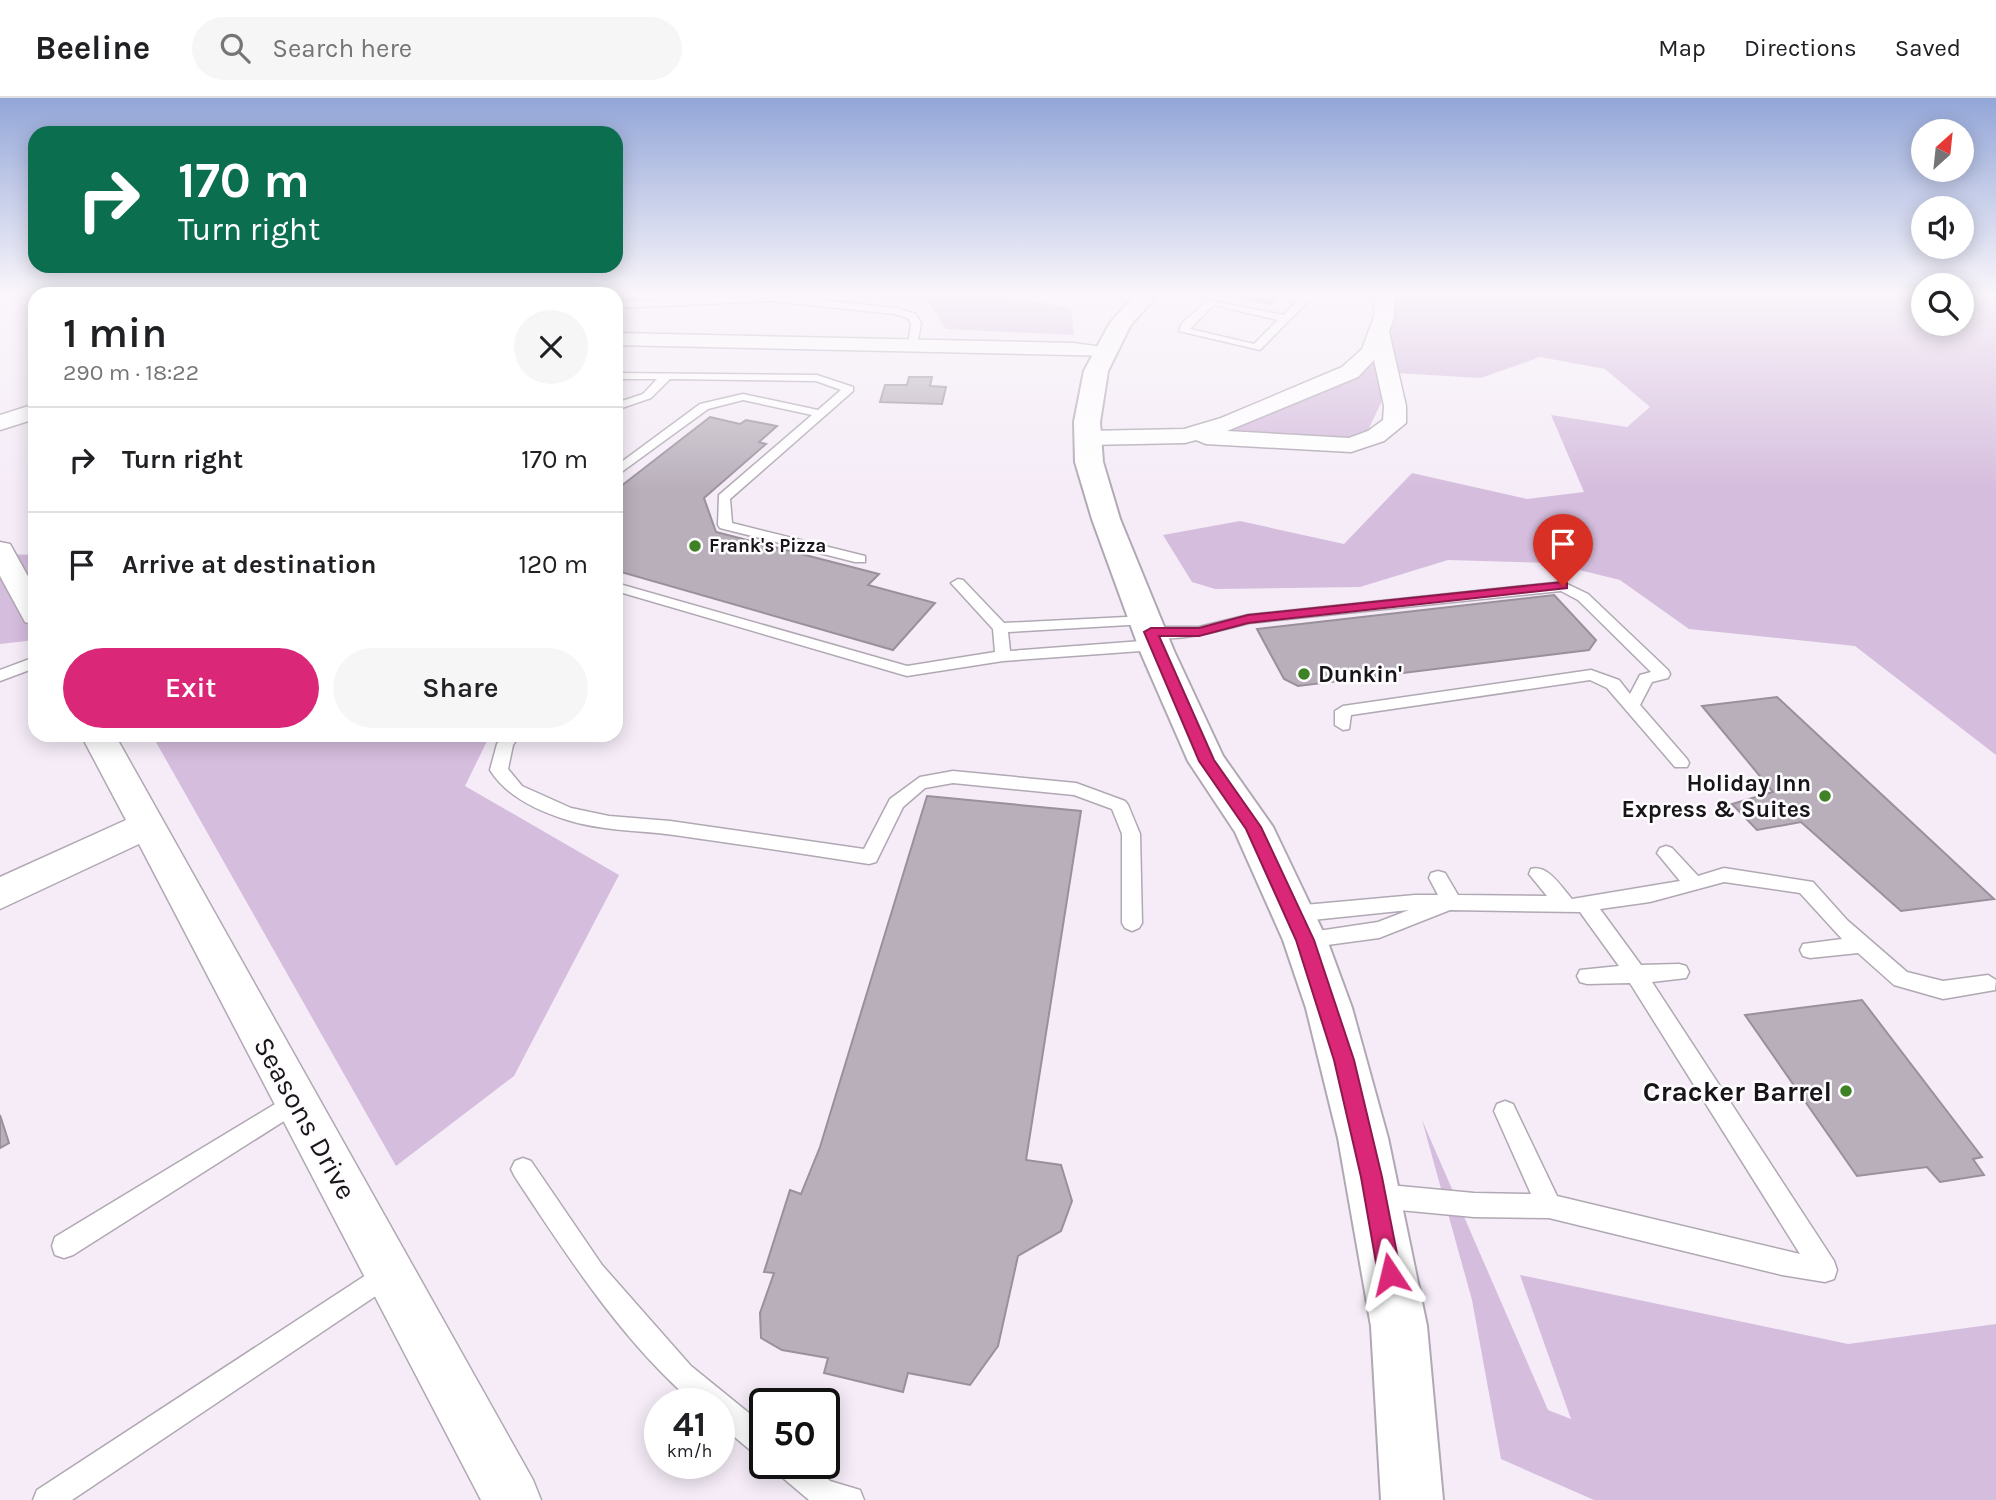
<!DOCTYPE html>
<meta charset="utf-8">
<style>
body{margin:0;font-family:Karla,sans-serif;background:#f6f6f6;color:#202124;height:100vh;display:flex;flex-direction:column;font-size:26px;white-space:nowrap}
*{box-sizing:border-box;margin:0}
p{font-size:23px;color:#757577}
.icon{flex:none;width:38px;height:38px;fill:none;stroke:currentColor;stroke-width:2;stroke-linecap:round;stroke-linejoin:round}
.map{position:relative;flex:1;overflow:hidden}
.panel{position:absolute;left:28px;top:189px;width:595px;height:455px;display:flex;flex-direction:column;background:#fff;border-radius:21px;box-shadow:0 4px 18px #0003}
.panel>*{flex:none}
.banner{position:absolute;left:28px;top:28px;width:595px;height:147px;border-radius:21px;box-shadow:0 4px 18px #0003;background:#0b6e4f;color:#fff;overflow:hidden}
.needle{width:46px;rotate:27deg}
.tools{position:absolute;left:1911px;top:21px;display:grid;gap:14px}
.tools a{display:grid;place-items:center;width:63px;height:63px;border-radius:50%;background:#fff;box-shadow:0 4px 18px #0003;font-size:35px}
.speed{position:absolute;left:644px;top:1290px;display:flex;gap:14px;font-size:35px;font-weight:700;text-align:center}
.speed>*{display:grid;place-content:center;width:91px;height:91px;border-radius:50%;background:#fff;box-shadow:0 4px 18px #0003;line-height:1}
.speed small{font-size:18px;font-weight:400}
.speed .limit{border:4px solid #111;border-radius:10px;background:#fff;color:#111}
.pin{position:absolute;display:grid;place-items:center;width:60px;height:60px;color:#fff;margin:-72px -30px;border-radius:50% 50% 50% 0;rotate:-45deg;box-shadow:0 0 7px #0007}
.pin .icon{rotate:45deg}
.me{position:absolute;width:77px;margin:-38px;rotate:350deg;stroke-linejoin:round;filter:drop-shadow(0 0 5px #0008)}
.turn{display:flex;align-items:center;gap:24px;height:147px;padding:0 35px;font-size:32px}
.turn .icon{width:91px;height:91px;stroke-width:2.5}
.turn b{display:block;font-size:49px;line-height:60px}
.round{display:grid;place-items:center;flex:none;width:74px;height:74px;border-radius:37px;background:#f6f6f6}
.head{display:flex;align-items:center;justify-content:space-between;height:119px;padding:0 35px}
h1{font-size:42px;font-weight:600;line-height:52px}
.cta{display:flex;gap:14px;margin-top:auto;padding:14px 35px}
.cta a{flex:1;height:80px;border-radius:42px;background:#db2777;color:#fff;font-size:28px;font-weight:600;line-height:80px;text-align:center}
.cta a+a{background:#f6f6f6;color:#202124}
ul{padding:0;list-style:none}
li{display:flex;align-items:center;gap:21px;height:105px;padding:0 35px;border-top:2px solid #e0e0e0}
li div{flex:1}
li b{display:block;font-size:26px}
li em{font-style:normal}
header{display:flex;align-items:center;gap:42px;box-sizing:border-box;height:98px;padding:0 35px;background:#fff;border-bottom:2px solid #e0e0e0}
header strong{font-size:33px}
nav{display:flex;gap:38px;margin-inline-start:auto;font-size:24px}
.search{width:490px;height:63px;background:#f6f6f6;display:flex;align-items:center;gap:18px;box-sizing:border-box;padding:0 24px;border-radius:38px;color:#757577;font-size:26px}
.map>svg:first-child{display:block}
</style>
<header>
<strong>Beeline</strong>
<div class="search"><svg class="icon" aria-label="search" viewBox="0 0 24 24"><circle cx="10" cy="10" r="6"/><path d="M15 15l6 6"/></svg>Search here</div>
<nav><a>Map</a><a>Directions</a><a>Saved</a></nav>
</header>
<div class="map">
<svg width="1996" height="1402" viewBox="0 0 1996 1402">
<rect width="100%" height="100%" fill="#f5ecf7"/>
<path fill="#d5bddd" d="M810 196H989L1071 210 1074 237 946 231 928 204Z
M1381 196H1923V226H1962V196H1996V657L1855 548 1689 531 1620 482 1551 465 1448 462 1360 489 1215 491 1192 484 1163 437 1240 423 1344 446 1412 375 1527 401 1584 394 1551 317 1627 329 1650 309 1605 271 1540 259 1481 280 1395 275 1363 343 1194 331 1343 278 1377 245Z
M0 456 35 457V542L0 546Z
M152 637H490L465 688 619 777 514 978 396 1068Z
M1422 1022 1548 1312 1571 1321 1520 1177 1848 1246 1996 1226V1402H1594L1501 1361 1472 1202Z"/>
<path fill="#b8afba" stroke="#99909b" stroke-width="2" d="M1230 196H1283L1270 206Z
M909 279H932L930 288 946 289 942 306 880 304 885 287H907Z
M710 319 740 326 746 322 777 328 759 344 766 346 704 400 716 434 879 476 868 487 935 505 893 552 621 474 616 455V392Z
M1554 497 1596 542 1589 552 1298 588 1284 581 1257 531Z
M1777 599 1994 801 1901 813 1801 724 1757 732 1732 706 1773 694 1702 608Z
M927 698 1081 713 1026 1062 1061 1067 1072 1103 1061 1133 1018 1158 998 1248 970 1287 908 1275 903 1294 824 1275 828 1260 782 1252 761 1240 760 1215 774 1175 764 1174 790 1092 801 1096 820 1049Z
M1862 902 1982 1059 1973 1061 1984 1077 1940 1084 1927 1069 1857 1078 1745 917Z
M0 1017 9 1045 0 1050Z"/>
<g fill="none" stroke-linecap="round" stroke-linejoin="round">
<g stroke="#b0a8b3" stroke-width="3">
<path id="service" d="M1304 196H1315L1260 252 1179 233 1182 225 1208 202 1283 217ZM1213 207 1278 222 1254 246 1190 231Z
M772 197 896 210 916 216 921 226 917 247 908 249 911 226 908 220 895 216 772 203 616 210V204Z
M616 275 817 277 853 289V293L730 401 732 425 865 458V464H855L720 430 718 427 719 397 812 317 743 302 708 311 616 378V368L700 306 743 296 818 312 841 292 816 283 670 281 651 300 616 312V305L643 296 657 281H616Z
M958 481 963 482 1004 525 1146 518 1153 522 1146 526 1008 534 1010 553 1155 542 1163 547 1155 552 1003 563 907 578 616 493V485L907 568 995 554 993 531 951 485Z
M1563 484 1588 496 1668 572 1670 576 1668 580 1652 584 1640 607 1687 661 1689 665 1687 669H1675L1607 590 1590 582 1351 617 1349 631 1343 632 1335 627V613L1343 608 1591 572 1619 582 1630 596 1640 577 1651 574 1578 502 1561 493 1249 525C1227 531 1160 550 1144 534L1151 529H1199L1248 517Z
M35 559V570L0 583V572Z
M503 637H520L513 647 508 671 522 688 571 710 609 718 670 723 864 751 890 701 920 679 953 673 1076 685 1125 703 1128 707 1140 736 1142 825 1139 830 1132 833 1125 830 1122 825V736L1112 711 1074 697 953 685 925 690 903 709 876 764 869 766C804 756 739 746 674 737 637 732 600 733 564 721 536 712 506 698 490 672L497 646Z
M1666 748 1672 750 1698 778 1724 770 1813 784 1847 822 1907 874 1943 883 1988 877 1996 882 1995 892 1943 901 1894 887 1858 855 1810 860 1803 858 1800 852 1803 846 1842 841 1800 795 1724 784 1650 804 1600 811 1641 867 1679 866 1686 868 1689 874 1686 880 1652 884 1834 1163 1837 1172 1834 1181 1825 1184 1782 1177 1549 1120 1474 1119 1378 1110 1370 1106 1366 1098 1370 1090 1378 1086 1474 1095 1531 1096 1494 1013 1497 1006 1505 1003 1513 1006 1557 1098 1800 1156 1630 885 1587 886 1580 884 1577 878 1580 872 1619 868 1580 814 1450 812 1379 840 1305 850 1298 848 1295 842 1298 836 1378 824 1409 812 1293 824 1286 821 1283 816 1286 811 1293 808 1415 797H1438L1429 780 1431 775 1438 773 1445 775 1458 797 1547 798 1529 776 1531 771C1548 766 1562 790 1572 801L1680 783 1657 755 1660 750Z
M295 994 303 997 306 1004 303 1011 73 1157 64 1160 55 1157 52 1148 55 1139Z
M523 1060 531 1063 602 1167 691 1268 765 1328V1360L755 1356 719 1326V1306H695C621 1242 568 1159 515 1079L511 1071 515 1063Z
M389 1162 398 1165 401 1174 398 1183 72 1402H33L37 1392Z
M773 1365H809L830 1383 860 1392 864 1402H809L777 1375Z"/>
</g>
<g stroke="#b0a8b3" stroke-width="3">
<path id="minor" d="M1375 196H1395L1394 219 1389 234 1406 308V325L1384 343 1351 354 1206 346 1196 342 1185 345 1087 347 1079 345 1075 340 1079 335 1087 333 1184 331 1221 320 1342 269 1362 251 1374 219ZM1374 262 1384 308 1383 322 1368 333 1349 340 1227 333 1358 279Z
M616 235 1073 245 1111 250 1115 254 1111 258 1073 257 616 247Z
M35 306V321L0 332V317Z
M0 444 10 446 35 491V527L25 524 0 478Z
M81 637H115L533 1382 541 1402H481L139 746 0 811V779L126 722Z"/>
</g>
<g stroke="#b0a8b3" stroke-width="4">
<path id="secondary" d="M1136 196H1158L1130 228 1108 273 1100 324 1103 364 1120 421 1174 553 1223 658 1273 729 1327 842 1352 910 1388 1040 1427 1228 1443 1402H1381L1371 1228 1338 1040 1306 910 1283 842 1235 734 1188 663 1140 553 1092 421 1075 364 1074 324 1084 273 1110 225Z"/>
</g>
<use href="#service" fill="#fff" fill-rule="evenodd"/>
<use href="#minor" fill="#fff" fill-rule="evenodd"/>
<use href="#secondary" fill="#fff" fill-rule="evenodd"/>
</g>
<linearGradient id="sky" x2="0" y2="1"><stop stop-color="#93a6d8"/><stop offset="0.5" stop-color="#faf6fb"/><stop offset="1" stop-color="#faf6fb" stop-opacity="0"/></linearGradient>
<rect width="1996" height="393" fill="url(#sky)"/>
<path fill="#db2777" stroke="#8e194d" stroke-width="2" d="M1563 484 1567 485V490L1248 525 1199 538H1159L1214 662 1261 729 1314 842 1354 962 1382 1079 1401 1176 1398 1184 1390 1187 1382 1184 1378 1176 1361 1079 1334 962 1296 842 1246 731 1199 663 1144 534 1151 530H1199L1248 517Z"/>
<g fill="#3f8225" stroke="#fefcfe" stroke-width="2.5">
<circle cx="695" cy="448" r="7"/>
<circle cx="1304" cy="576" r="7"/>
<circle cx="1825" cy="698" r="7"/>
<circle cx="1846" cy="993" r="7"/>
</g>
<g text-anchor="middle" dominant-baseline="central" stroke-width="5" stroke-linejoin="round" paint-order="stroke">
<g font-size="19" font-weight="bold" fill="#181519" stroke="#fefcfe" text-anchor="start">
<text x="709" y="448">Frank's Pizza</text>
</g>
<g font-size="23" font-weight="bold" fill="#181519" stroke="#fefcfe" text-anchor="start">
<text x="1318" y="576">Dunkin'</text>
<text x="1811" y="685" text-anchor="end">Holiday Inn<tspan x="1811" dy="26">Express &amp; Suites</tspan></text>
</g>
<g font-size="28" font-weight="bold" fill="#181519" stroke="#fefcfe" text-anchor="end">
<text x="1832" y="993">Cracker Barrel</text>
</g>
<g font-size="28" fill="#181519" stroke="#fefcfe">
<text transform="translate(305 1020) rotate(61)">Seasons Drive</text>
</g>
</g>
</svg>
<div class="tools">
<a><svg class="needle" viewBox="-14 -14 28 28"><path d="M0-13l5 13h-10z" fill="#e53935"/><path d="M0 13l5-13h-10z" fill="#757577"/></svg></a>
<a><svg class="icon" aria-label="sound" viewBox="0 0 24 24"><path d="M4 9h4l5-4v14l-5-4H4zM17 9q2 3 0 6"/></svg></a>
<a><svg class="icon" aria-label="search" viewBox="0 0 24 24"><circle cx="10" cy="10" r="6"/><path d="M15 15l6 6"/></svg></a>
</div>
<div class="speed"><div>41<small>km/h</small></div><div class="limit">50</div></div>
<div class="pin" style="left:1563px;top:488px;background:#d93025"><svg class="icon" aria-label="arrive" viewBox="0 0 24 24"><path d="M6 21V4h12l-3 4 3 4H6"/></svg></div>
<svg class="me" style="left:1390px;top:1176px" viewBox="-20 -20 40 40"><path d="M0-17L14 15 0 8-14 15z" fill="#db2777" stroke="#fff" stroke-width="4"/></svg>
<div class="banner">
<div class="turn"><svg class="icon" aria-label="right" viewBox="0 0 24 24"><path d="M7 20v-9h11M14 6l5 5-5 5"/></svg><div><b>170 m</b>Turn right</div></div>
</div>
<section class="panel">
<div class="head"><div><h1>1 min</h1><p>290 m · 18:22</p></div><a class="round"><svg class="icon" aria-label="close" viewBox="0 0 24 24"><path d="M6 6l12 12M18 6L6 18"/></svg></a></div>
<ul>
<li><svg class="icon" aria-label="right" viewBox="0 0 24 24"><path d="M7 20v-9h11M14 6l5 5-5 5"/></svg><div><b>Turn right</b></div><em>170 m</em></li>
<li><svg class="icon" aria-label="arrive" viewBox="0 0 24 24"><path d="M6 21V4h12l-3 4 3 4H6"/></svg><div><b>Arrive at destination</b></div><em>120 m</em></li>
</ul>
<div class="cta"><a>Exit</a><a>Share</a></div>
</section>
</div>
